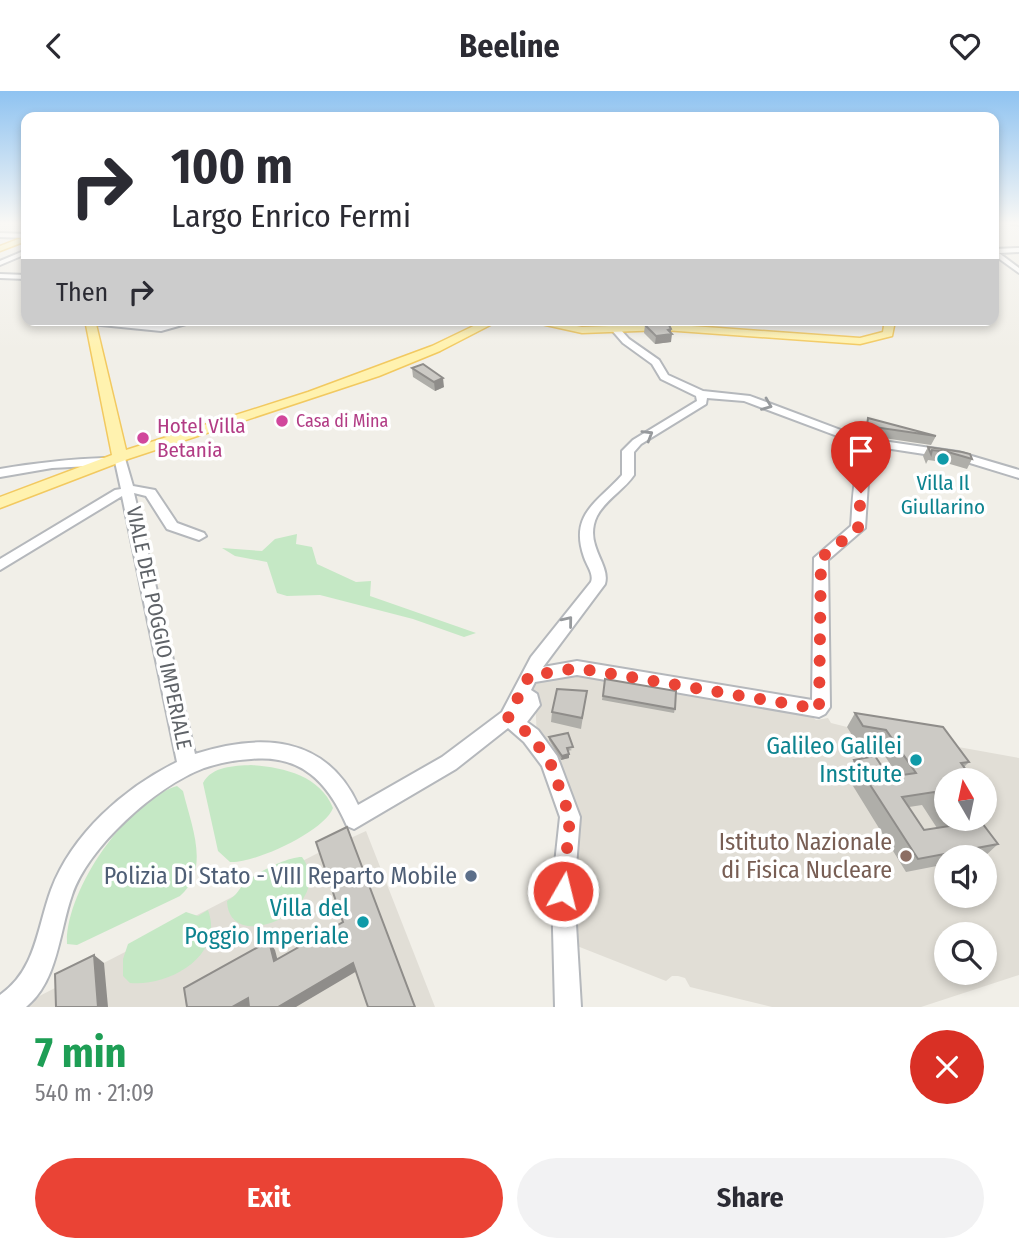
<!DOCTYPE html>
<meta charset="utf-8">
<style>
body{margin:0;font-family:"Fira Sans Condensed",sans-serif;background:#f2f2f3;color:#2b2b33;height:100vh;display:flex;flex-direction:column;font-size:26px;white-space:nowrap}
*{box-sizing:border-box;margin:0}
p{font-size:23px;color:#7c7c81}
.icon{flex:none;width:38px;height:38px;fill:none;stroke:currentColor;stroke-width:2;stroke-linecap:round;stroke-linejoin:round}
.map{position:relative;height:916px;overflow:hidden}
.drawer{display:flex;flex-direction:column;background:#fff;flex:1}
.drawer>*{flex:none}
.banner{position:absolute;left:21px;top:21px;width:978px;height:214px;border-radius:14px;box-shadow:0 4px 10px #0003;background:#fff;color:#2b2b33;overflow:hidden}
.needle{width:46px;rotate:351deg}
.fabs{position:absolute;left:934px;top:677px;display:grid;gap:14px}
.fabs a{display:grid;place-items:center;width:63px;height:63px;border-radius:50%;background:#fff;box-shadow:0 4px 10px #0003;font-size:35px}
.pin{position:absolute;display:grid;place-items:center;width:60px;height:60px;color:#fff;margin:-72px -30px;border-radius:50% 50% 50% 0;rotate:-45deg;box-shadow:0 0 7px #0007}
.pin .icon{rotate:45deg}
.me{position:absolute;width:77px;margin:-38px;rotate:8deg;stroke-linejoin:round;filter:drop-shadow(0 0 5px #0008)}
.turn{display:flex;align-items:center;gap:24px;height:147px;padding:0 35px;font-size:32px}
.turn .icon{width:91px;height:91px;stroke-width:2.5}
.turn b{display:block;font-size:49px;line-height:60px}
.then{display:flex;align-items:center;height:66px;padding:0 35px;background:#0003;gap:14px;font-size:26px}
.round{display:grid;place-items:center;flex:none;width:74px;height:74px;border-radius:37px;background:#f2f2f3}
.summary{display:flex;align-items:center;justify-content:space-between;height:119px;padding:0 35px}
h1{font-size:42px;font-weight:700;line-height:52px;color:#1e9e55}
.cta{display:flex;gap:14px;margin-top:auto;padding:14px 35px}
.cta a{flex:1;height:80px;border-radius:42px;background:#ea4335;color:#fff;font-size:28px;font-weight:700;line-height:80px;text-align:center}
.cta a+a{background:#f2f2f3;color:#2b2b33}
header{display:flex;justify-content:space-between;align-items:center;height:91px;padding:0 35px;background:#fff;font-size:32px;font-weight:700}
.map>svg:first-child{display:block}
</style>
<header><svg class="icon" aria-label="back" viewBox="0 0 24 24"><path d="M15 5l-7 7 7 7"/></svg>Beeline<svg class="icon" aria-label="heart" viewBox="0 0 24 24"><path d="M12 20l-8-8c-3-5 5-10 8-4 3-6 11-1 8 4z"/></svg></header>
<div class="map">
<svg width="1019" height="916" viewBox="0 0 1019 916">
<rect width="100%" height="100%" fill="#f1efe8"/>
<path fill="#e1ded6" fill-rule="evenodd" d="M576 582 806 621 816 629 828 627 831 632 847 636 1019 667V884L921 916H772L690 896 685 887 678 885H672L666 890 572 853 574 731 537 650 535 604 530 599 538 588ZM947 690H985V728H947ZM947 766H985V805H947ZM947 844H985V882H947Z
M366 740 435 916H18L320 761Z"/>
<path fill="#c5e8c5" d="M297 443 296 453 312 456 317 473 356 491 371 490 370 505 476 542 464 546 413 528 320 504 287 505 277 502 267 471 235 465 222 457 262 460 275 448Z
M251 674C282 676 320 684 333 717 325 740 254 773 230 771L218 760 203 692C212 675 234 675 251 674Z
M177 695 183 700C191 734 211 778 180 805L77 854 67 853C65 800 127 710 177 695Z
M302 766C339 817 229 867 227 810 238 804 238 798 246 791 258 781 287 766 302 766Z
M208 819C225 865 168 896 130 892L123 885V868L128 853 186 821 198 825Z"/>
<g fill="none" stroke-linecap="round" stroke-linejoin="round">
<g stroke="#b5b8bc" stroke-width="4">
<path id="minor" d="M1008 131H1019V134L1009 132Z
M0 142 26 143V147L0 146Z
M1019 157V161L999 162 1019 177V182L994 164V158Z
M26 159V163L0 174V170Z
M0 183 26 184V188L0 187Z
M88 229 161 234 184 229H200L161 240 91 233H88Z
M603 229H612L629 248 659 269 668 284 703 300 750 305 862 347 958 361 1019 379V387L957 368 885 357 874 363 869 377 865 437 828 469 830 616 825 623 819 626 577 584 535 591 531 599 537 603 540 614 527 631 538 639 557 665 580 726 574 800 581 916H555L552 800 560 726 542 675 524 651 508 637 456 678 354 738 347 735C328 691 301 663 251 668 234 669 219 672 204 677 155 696 89 755 72 804 59 841 58 890 26 916H0V904C36 879 37 837 51 799 72 743 124 697 177 671L122 405 0 479V468L115 399 121 398 114 366 116 364H124L133 395 155 399 177 432 204 442 206 445 199 449 167 438 146 405 134 402 195 663C260 642 326 644 358 714L442 666 502 621 531 566 591 491C594 483 587 475 584 466 569 423 598 411 622 384V360L633 349 697 310 696 305 661 288 652 273 623 252ZM707 307 744 310 856 352 872 355C852 365 853 415 851 435L814 467 812 609 577 570 543 576 605 493C611 473 583 454 597 425 606 408 624 399 634 384V361L641 353 706 313Z
M105 367 111 371 109 374 52 377 0 386V378C35 372 70 368 105 367Z"/>
</g>
<g stroke="#f2c960" stroke-width="3">
<path id="major" d="M26 145V150L0 160V155Z
M85 229H95L126 359 308 301 432 255 486 229H500L440 260 379 285 128 368 0 417V406L112 364Z
M523 229H546L582 236 664 233 860 247 883 241 884 235 879 229H890L894 235 892 245 860 253 664 239 582 242Z"/>
</g>
<use href="#minor" fill="#fff" fill-rule="evenodd"/>
<use href="#major" fill="#fff2af" fill-rule="evenodd"/>
</g>
<path fill="#afaea9" fill-rule="evenodd" d="M645 234 671 242V251L655 253 644 242Z
M412 277 444 296 435 300 413 286Z
M868 327 936 345 931 354 863 344Z
M928 356 962 361 972 368 967 378 943 371 928 369 926 373 923 365Z
M605 588 675 618 674 622 602 609Z
M587 600 581 638 551 631 552 621Z
M855 622 969 671 964 676 972 687 970 690H947V728H979L998 753 984 766H947V773L906 781 845 682 854 669 889 686 898 685 877 653 855 649 847 636ZM922 714 937 737 924 739 909 716Z
M549 646 572 659 568 660 569 667 561 669 549 649Z"/>
<path fill="#8f8d8a" d="M671 238V243H672L671 251 655 253 656 245 668 239Z
M443 287 444 296 435 300 434 291Z
M569 663V667L561 669 562 665Z
M269 850 275 859 280 878 274 870Z
M94 864 104 872 108 916H98Z
M353 872 357 880 296 916H278Z
M248 907 252 916H232Z"/>
<path fill="#cccac5" stroke="#8f8d8a" stroke-width="2" d="M645 234H669L671 238 668 239 672 243 656 245Z
M423 273 443 287 434 291 412 277Z
M868 327 936 345 867 335Z
M928 356 962 361 970 363 972 368 948 361 932 359 931 363Z
M605 588 676 600 675 618 603 605Z
M557 598 587 600 582 627 552 621Z
M855 622 943 636 969 671 961 672 972 687 947 690V720L934 701 902 706 924 739 956 734 952 728H979L998 753 918 768 854 669 875 665 889 686 916 682 886 639 863 635Z
M568 642 573 656 567 657 569 663 562 665 549 646Z
M347 736 415 916H368L353 872 278 916H249L248 907 232 916H187L184 897 269 850 274 870 343 831 316 751Z
M94 864 98 916H56L55 883Z"/>
<defs><path id="oneway-chevron" d="M-2-3.5L2.5 0L-2 3.5" fill="none" stroke-width="1.6" stroke-linecap="round" stroke-linejoin="round" transform="scale(1.75)"/></defs>
<g stroke="#979a9d">
<use href="#oneway-chevron" transform="translate(767 314) rotate(22)"/>
<use href="#oneway-chevron" transform="translate(648 344) rotate(-31)"/>
<use href="#oneway-chevron" transform="translate(568 530) rotate(-51)"/>
</g>
<linearGradient id="sky" x2="0" y2="1"><stop stop-color="#8fc3f1"/><stop offset="0.51" stop-color="#f9f8f5"/><stop offset="1" stop-color="#f9f8f5" stop-opacity="0"/></linearGradient>
<rect width="1019" height="259" fill="url(#sky)"/>
<g fill="none" stroke-linecap="round" stroke-linejoin="round">
<path stroke="#ea4335" stroke-width="12" stroke-dasharray="0 21.6" d="M563 800 570 726 550 671 531 645 508 626 529 585 577 577 819 618 821 467 858 437 861 402"/>
</g>
<g fill="#d1479c" stroke="#fff" stroke-width="2.5">
<circle cx="282" cy="330" r="7"/>
<circle cx="143" cy="347" r="7"/>
</g>
<g fill="#0f9aa8" stroke="#fff" stroke-width="2.5">
<circle cx="943" cy="368" r="7"/>
<circle cx="916" cy="669" r="7"/>
<circle cx="363" cy="831" r="7"/>
</g>
<circle fill="#8d6e63" stroke="#fff" stroke-width="2.5" cx="906" cy="765" r="7"/>
<circle fill="#5c6f8a" stroke="#fff" stroke-width="2.5" cx="471" cy="785" r="7"/>
<g text-anchor="middle" dominant-baseline="central" stroke-width="7" stroke-linejoin="round" paint-order="stroke">
<g font-size="18" fill="#b23c85" stroke="#fff" text-anchor="start">
<text x="296" y="330">Casa di Mina</text>
</g>
<g font-size="21" fill="#b23c85" stroke="#fff" text-anchor="start">
<text x="157" y="335">Hotel Villa<tspan x="157" dy="24">Betania</tspan></text>
</g>
<g font-size="21" fill="#0d838f" stroke="#fff">
<text x="943" y="392">Villa Il<tspan x="943" dy="24">Giullarino</tspan></text>
</g>
<g font-size="21" fill="#5f6368" stroke="#fff">
<text transform="translate(159 537) rotate(78)">VIALE DEL POGGIO IMPERIALE</text>
</g>
<g font-size="24" fill="#0d838f" stroke="#fff" text-anchor="end">
<text x="902" y="655">Galileo Galilei<tspan x="902" dy="28">Institute</tspan></text>
<text x="349" y="817">Villa del<tspan x="349" dy="28">Poggio Imperiale</tspan></text>
</g>
<g font-size="24" fill="#785e54" stroke="#fff" text-anchor="end">
<text x="892" y="751">Istituto Nazionale<tspan x="892" dy="28">di Fisica Nucleare</tspan></text>
</g>
<g font-size="24" fill="#4e5e75" stroke="#fff" text-anchor="end">
<text x="457" y="785">Polizia Di Stato - VIII Reparto Mobile</text>
</g>
</g>
</svg>
<div class="fabs">
<a><svg class="needle" viewBox="-14 -14 28 28"><path d="M0-13l5 13h-10z" fill="#e53935"/><path d="M0 13l5-13h-10z" fill="#7c7c81"/></svg></a>
<a><svg class="icon" aria-label="sound" viewBox="0 0 24 24"><path d="M4 9h4l5-4v14l-5-4H4zM17 9q2 3 0 6"/></svg></a>
<a><svg class="icon" aria-label="search" viewBox="0 0 24 24"><circle cx="10" cy="10" r="6"/><path d="M15 15l6 6"/></svg></a>
</div>
<div class="pin" style="left:861px;top:402px;background:#d93025"><svg class="icon" aria-label="arrive" viewBox="0 0 24 24"><path d="M6 21V4h12l-3 4 3 4H6"/></svg></div>
<svg class="me" style="left:563px;top:800px" viewBox="-20 -20 40 40"><circle r="17" fill="#ea4335" stroke="#fff" stroke-width="3"/><path d="M0-11L8 9 0 5-8 9z" fill="#fff"/></svg>
<div class="banner">
<div class="turn"><svg class="icon" aria-label="right" viewBox="0 0 24 24"><path d="M7 20v-9h11M14 6l5 5-5 5"/></svg><div><b>100 m</b>Largo Enrico Fermi</div></div>
<div class="then">Then<svg class="icon" aria-label="right" viewBox="0 0 24 24"><path d="M7 20v-9h11M14 6l5 5-5 5"/></svg></div>
</div>
</div>
<section class="drawer">
<div class="summary"><div><h1>7 min</h1><p>540 m · 21:09</p></div><a class="round" style="background:#d93025;color:#fff"><svg class="icon" aria-label="close" viewBox="0 0 24 24"><path d="M6 6l12 12M18 6L6 18"/></svg></a></div>
<div class="cta"><a>Exit</a><a>Share</a></div>
</section>
